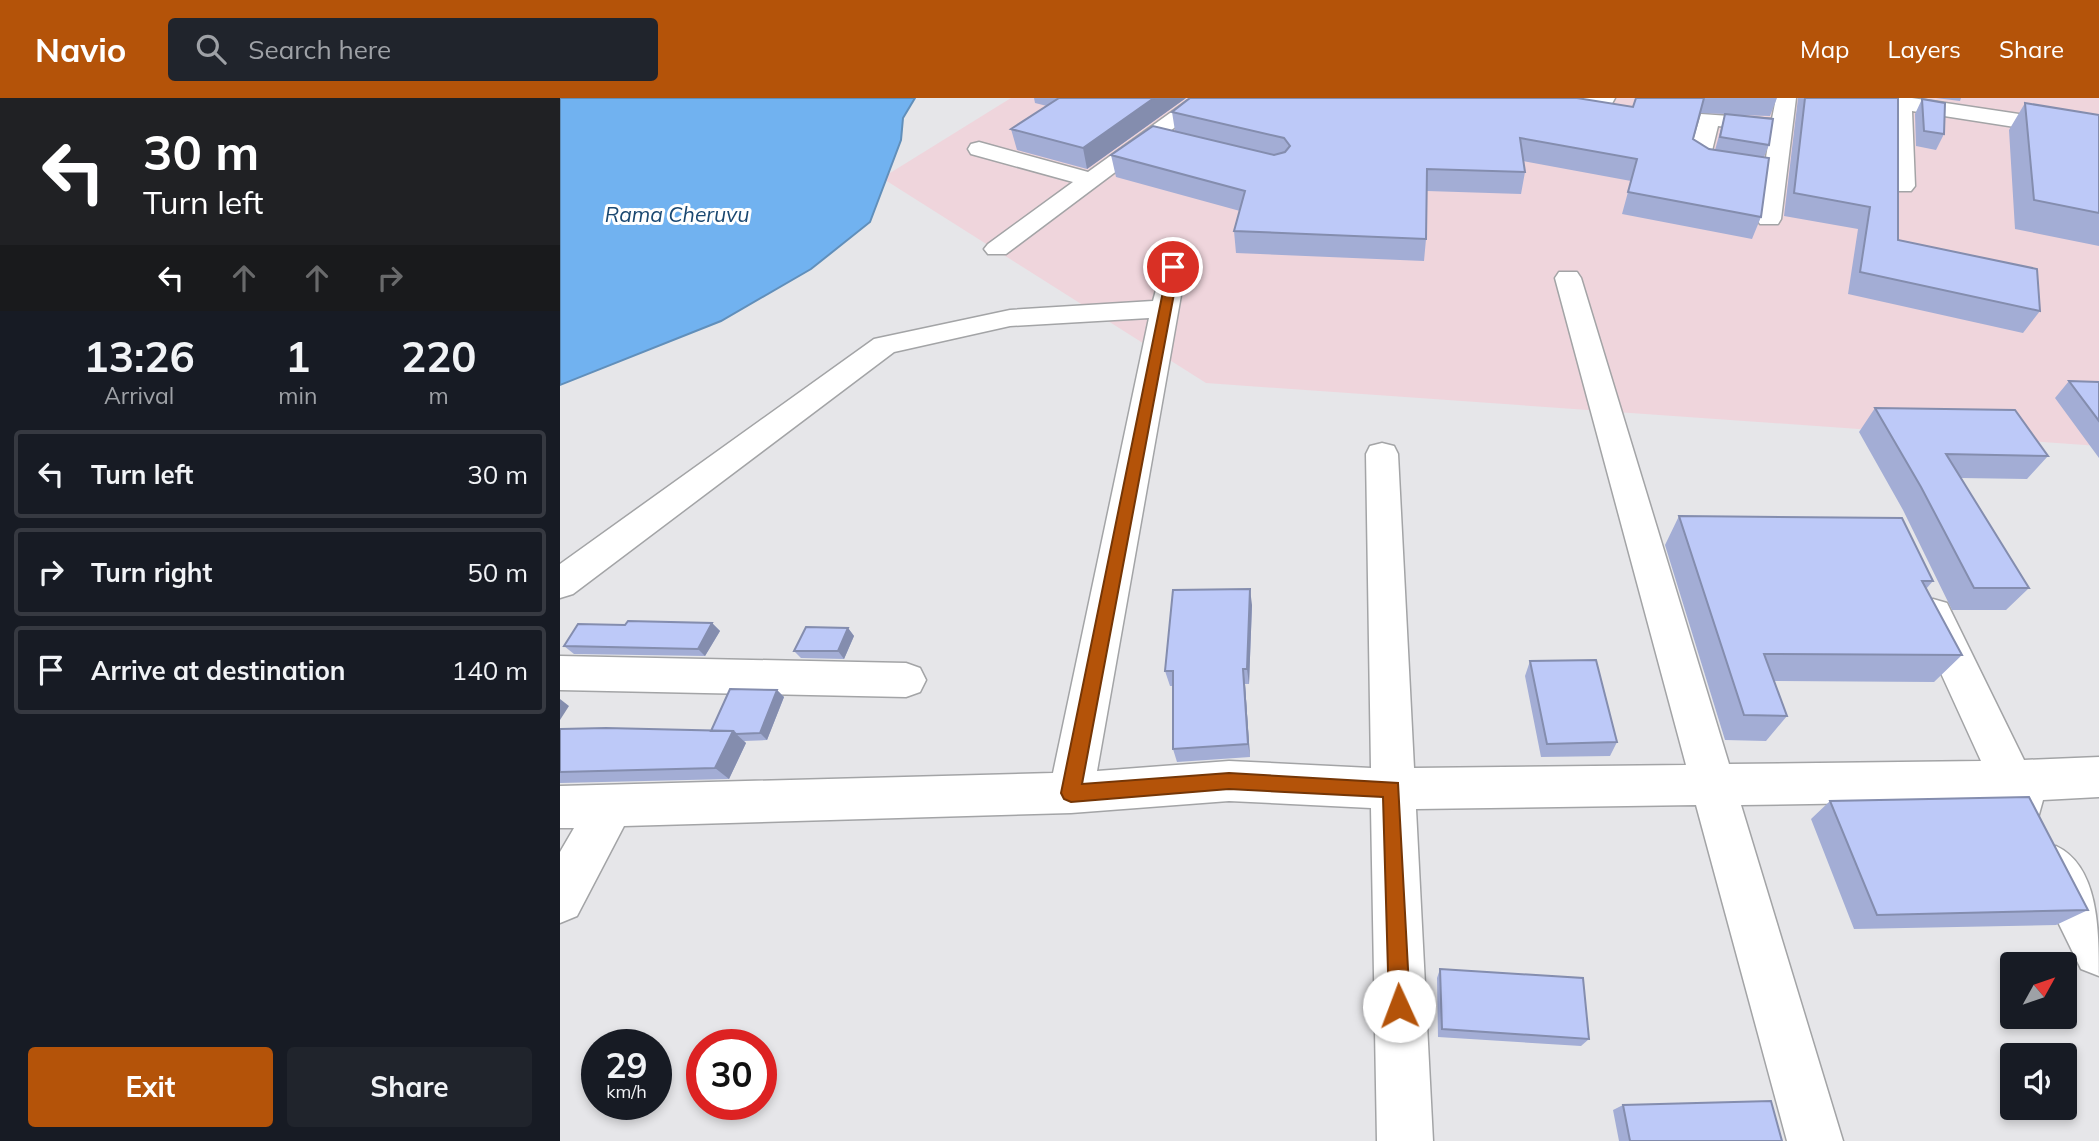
<!DOCTYPE html>
<style>
body{margin:0;font-family:Mulish,sans-serif;background:#20242c;color:#f1f3f6;height:100vh;display:flex;flex-direction:column;font-size:26px;white-space:nowrap}
*{box-sizing:border-box;margin:0}
p{font-size:23px;color:#9ea1a6}
.icon{flex:none;width:38px;height:38px;fill:none;stroke:currentColor;stroke-width:2;stroke-linecap:round;stroke-linejoin:round}
.map{position:relative;flex:1;overflow:hidden}
.side{display:flex;flex-direction:column;background:#171b24;width:560px}
.side>*{flex:none}
.top-card{background:#202124;color:#fff;overflow:hidden}
.needle{width:46px;rotate:50deg}
.buttons{position:absolute;left:1440px;top:854px;display:grid;gap:14px}
.buttons a{display:grid;place-items:center;width:77px;height:77px;border-radius:7px;background:#171b24;box-shadow:0 4px 10px #0003;font-size:35px}
.speed{position:absolute;left:21px;top:931px;display:flex;gap:14px;font-size:35px;font-weight:700;text-align:center}
.speed>*{display:grid;place-content:center;width:91px;height:91px;border-radius:50%;background:#171b24;box-shadow:0 4px 10px #0003;line-height:1}
.speed small{font-size:18px;font-weight:400}
.speed .limit{border:10px solid #d22;background:#fff;color:#111}
.pin{position:absolute;display:grid;place-items:center;width:60px;height:60px;color:#fff;margin:-30px;border:4px solid #fff;border-radius:50%;box-shadow:0 2px 7px #0007}
.me{position:absolute;width:77px;margin:-38px;rotate:358deg;stroke-linejoin:round;filter:drop-shadow(0 0 5px #0008)}
.turn{display:flex;align-items:center;gap:24px;height:147px;padding:0 28px;font-size:32px}
.turn .icon{width:91px;height:91px;stroke-width:2.5}
.turn b{display:block;font-size:49px;line-height:60px}
.lanes{display:flex;align-items:center;height:66px;padding:0 28px;background:#0003;justify-content:center;gap:35px;direction:ltr}
.lanes .off{opacity:.35}
.eta{display:flex;justify-content:space-evenly;align-items:center;height:119px;text-align:center}
.eta b{font-size:42px;font-weight:700;line-height:49px}
.action{display:flex;gap:14px;margin-top:auto;padding:14px 28px}
.action a{flex:1;height:80px;border-radius:7px;background:#b45309;color:#fff;font-size:28px;font-weight:700;line-height:80px;text-align:center}
.action a+a{background:#20242c;color:#f1f3f6}
ul{padding:0;list-style:none}
li{display:flex;align-items:center;gap:21px;height:88px;margin:0 14px 10px;padding:0 14px;border:4px solid #363941;border-radius:7px}
li div{flex:1}
li b{display:block;font-size:26px}
li em{font-style:normal}
header{display:flex;align-items:center;gap:42px;box-sizing:border-box;height:98px;padding:0 35px;background:#b45309;color:#fff}
header strong{font-size:33px}
nav{display:flex;gap:38px;margin-inline-start:auto;font-size:24px}
.search{width:490px;height:63px;background:#20242c;display:flex;align-items:center;gap:18px;box-sizing:border-box;padding:0 24px;border-radius:7px;color:#9ea1a6;font-size:26px}
main{display:flex;flex:1;min-height:0}
.map>svg:first-child{display:block}
</style>
<header>
<strong>Navio</strong>
<div class="search"><svg class="icon" aria-label="search" viewBox="0 0 24 24"><circle cx="10" cy="10" r="6"/><path d="M15 15l6 6"/></svg>Search here</div>
<nav><a>Map</a><a>Layers</a><a>Share</a></nav>
</header>
<main>
<section class="side">
<div class="top-card">
<div class="turn"><svg class="icon" aria-label="left" viewBox="0 0 24 24"><path d="M17 20v-9H6M10 6l-5 5 5 5"/></svg><div><b>30 m</b>Turn left</div></div>
<div class="lanes"><svg class="icon" aria-label="left" viewBox="0 0 24 24"><path d="M17 20v-9H6M10 6l-5 5 5 5"/></svg><svg class="icon off" aria-label="ahead" viewBox="0 0 24 24"><path d="M12 20V5M6 11l6-6 6 6"/></svg><svg class="icon off" aria-label="ahead" viewBox="0 0 24 24"><path d="M12 20V5M6 11l6-6 6 6"/></svg><svg class="icon off" aria-label="right" viewBox="0 0 24 24"><path d="M7 20v-9h11M14 6l5 5-5 5"/></svg></div>
</div>
<div class="eta">
<div><b>13:26</b><p>Arrival</p></div>
<div><b>1</b><p>min</p></div>
<div><b>220</b><p>m</p></div>
</div>
<ul>
<li><svg class="icon" aria-label="left" viewBox="0 0 24 24"><path d="M17 20v-9H6M10 6l-5 5 5 5"/></svg><div><b>Turn left</b></div><em>30 m</em></li>
<li><svg class="icon" aria-label="right" viewBox="0 0 24 24"><path d="M7 20v-9h11M14 6l5 5-5 5"/></svg><div><b>Turn right</b></div><em>50 m</em></li>
<li><svg class="icon" aria-label="arrive" viewBox="0 0 24 24"><path d="M6 21V4h12l-3 4 3 4H6"/></svg><div><b>Arrive at destination</b></div><em>140 m</em></li>
</ul>
<div class="action"><a>Exit</a><a>Share</a></div>
</section>
<div class="map">
<svg width="1539" height="1043" viewBox="0 0 1539 1043">
<rect width="100%" height="100%" fill="#e6e6e9"/>
<path fill="#efd5dc" d="M451 0H1539V348L646 285 322 80Z"/>
<path fill="#71b2f0" stroke="#618fba" stroke-width="2" d="M0 0H355L343 20 341 42 310 124 251 171 161 223 0 287Z"/>
<g fill="none" stroke-linecap="round" stroke-linejoin="round">
<g stroke="#a3a4a6" stroke-width="3">
<path id="minor" d="M631 0H654L446 156H428L424 151 428 146 513 84 411 56 408 51 411 46 419 44 528 74Z
M975 0H1055L1048 13 1041 15 985 6Z
M1216 0H1236L1221 121 1218 126H1200L1197 121 1203 79 1142 70 1128 60 1141 16 1212 21ZM1158 28 1210 34 1205 66 1151 57Z
M1301 0H1352L1539 28V42L1352 13 1355 88 1351 93H1335L1331 88V9L1304 4Z
M613 161 622 163 626 169 537 673 669 663 811 670 806 356 810 348 822 345 834 348 838 356 854 670 1126 667 995 180 999 174H1017L1021 180 1169 666 1421 663 1354 516 1359 505 1373 501 1387 505 1464 662 1539 659V699L1483 702 1478 720 1462 726 1446 720 1439 703 1181 707 1283 1043H1227L1136 707 856 711 873 1043H817L811 710 669 703 511 715 64 728 17 818 0 825V754L14 730H0V688L493 675 589 220 450 228 334 254 13 496 0 500V466L314 241 450 212 593 203 604 163Z
M0 558 346 565 360 570 366 582 360 594 346 599 0 592Z
M1496 748C1539 768 1539 833 1539 878L1521 871 1472 771 1479 755Z"/>
</g>
<use href="#minor" fill="#fff" fill-rule="evenodd"/>
</g>
<path fill="#a3add5" fill-rule="evenodd" d="M474 0H626L527 71 457 52 451 31 487 8 475 5Z
M1076 0H1217L1210 18 1175 17 1209 47 1204 59 1201 119 1192 141 1062 116 1071 83 963 63 965 74 961 96 867 93 866 141 864 163 676 155 674 133 680 113 556 79 551 57 615 33 612 14 1073 9ZM1140 15 1165 16 1155 52 1149 51 1133 41Z
M1238 0H1338V142L1480 213 1463 235 1288 196 1298 131 1224 118Z
M1376 0H1401L1400 3Z
M1362 1 1384 36 1376 52 1356 48 1355 16Z
M1465 5 1539 17V148L1455 131 1449 32Z
M1509 283 1539 284V360L1495 300Z
M1315 310 1488 358 1467 381 1401 380 1469 490 1446 512H1392L1343 412 1299 334Z
M1119 418 1373 483 1366 491 1402 557 1374 584 1214 583 1227 618 1206 643 1165 642 1105 447Z
M692 507 689 586H685L690 659 617 664 613 651V588H610L605 573Z
M152 525 160 533 145 558 14 556 4 548 65 527Z
M288 530 294 538 284 561 241 560 234 553Z
M970 563 1057 644 1050 658 981 659 965 578Z
M217 592 224 599 207 642 184 643 186 645 169 681 0 685V631L151 633Z
M1270 703 1528 812 1496 827 1294 831 1251 721Z
M880 871 1029 941 1021 948 878 939 877 880Z
M1063 1007 1222 1043H1059L1053 1012Z"/>
<path fill="#848dae" d="M594 0H626L527 71 523 50Z
M690 491 692 507 689 586 687 571Z
M152 525 160 533 145 558 138 551Z
M288 530 294 538 284 561 278 553Z
M683 571 685 586 690 659 688 646Z
M217 592 224 599 207 642 200 635Z
M0 601 9 608 0 622Z
M173 633 186 645 169 681 155 670Z"/>
<path fill="#bdc9f8" stroke="#848dae" stroke-width="2" d="M499 0H594L523 50 451 31Z
M630 0H1017L1073 9 1076 0H1144L1133 41 1149 51 1209 60 1201 119 1068 94 1077 61 960 40 965 74 867 71 866 141 674 133 685 93 551 57 593 28 714 57 725 54 730 48 724 40 612 14Z
M1245 0H1338V142L1477 171 1480 213 1300 174 1310 109 1234 95Z
M1362 1 1385 5 1384 36 1364 33Z
M1465 5 1539 17V115L1474 102Z
M1165 16 1213 21 1209 47 1160 39Z
M1509 283 1539 284V323Z
M1315 310 1455 312 1488 358 1386 356 1469 490H1414L1361 389Z
M1119 418 1342 420 1373 483H1362L1402 557 1204 556 1227 618 1184 617Z
M690 491 687 571H683L688 646 613 651V573H605L613 492Z
M68 523 152 525 138 551 4 548 18 526 65 527Z
M246 529 288 530 278 553H234Z
M1036 562 1057 644 987 646 970 563Z
M170 591 217 592 200 635 176 636 173 633H151Z
M46 630 173 633 155 670 0 674V631Z
M1469 699 1528 812 1317 817 1270 703Z
M880 871 1023 880 1029 941 882 931Z
M1211 1003 1222 1043H1070L1063 1007Z"/>
<path fill="#b45309" stroke="#753606" stroke-width="2" d="M613 166 619 169 522 686 669 675 838 685 850 908 847 915 839 918 832 915 829 908 823 699 669 691 511 704 504 701 501 695 608 169Z"/>
<g text-anchor="middle" dominant-baseline="central" stroke-width="6" stroke-linejoin="round" paint-order="stroke">
<g font-size="21" font-style="italic" fill="#1a4871" stroke="#fff">
<text x="117" y="116">Rama Cheruvu</text>
</g>
</g>
</svg>
<div class="buttons">
<a><svg class="needle" viewBox="-14 -14 28 28"><path d="M0-13l5 13h-10z" fill="#e53935"/><path d="M0 13l5-13h-10z" fill="#9ea1a6"/></svg></a>
<a><svg class="icon" aria-label="sound" viewBox="0 0 24 24"><path d="M4 9h4l5-4v14l-5-4H4zM17 9q2 3 0 6"/></svg></a>
</div>
<div class="speed"><div>29<small>km/h</small></div><div class="limit">30</div></div>
<div class="pin" style="left:613px;top:169px;background:#d93025"><svg class="icon" aria-label="arrive" viewBox="0 0 24 24"><path d="M6 21V4h12l-3 4 3 4H6"/></svg></div>
<svg class="me" style="left:839px;top:908px" viewBox="-20 -20 40 40"><circle r="19" fill="#fff"/><path d="M0-13L10 11 0 6-10 11z" fill="#b45309"/></svg>
</div>
</main>
